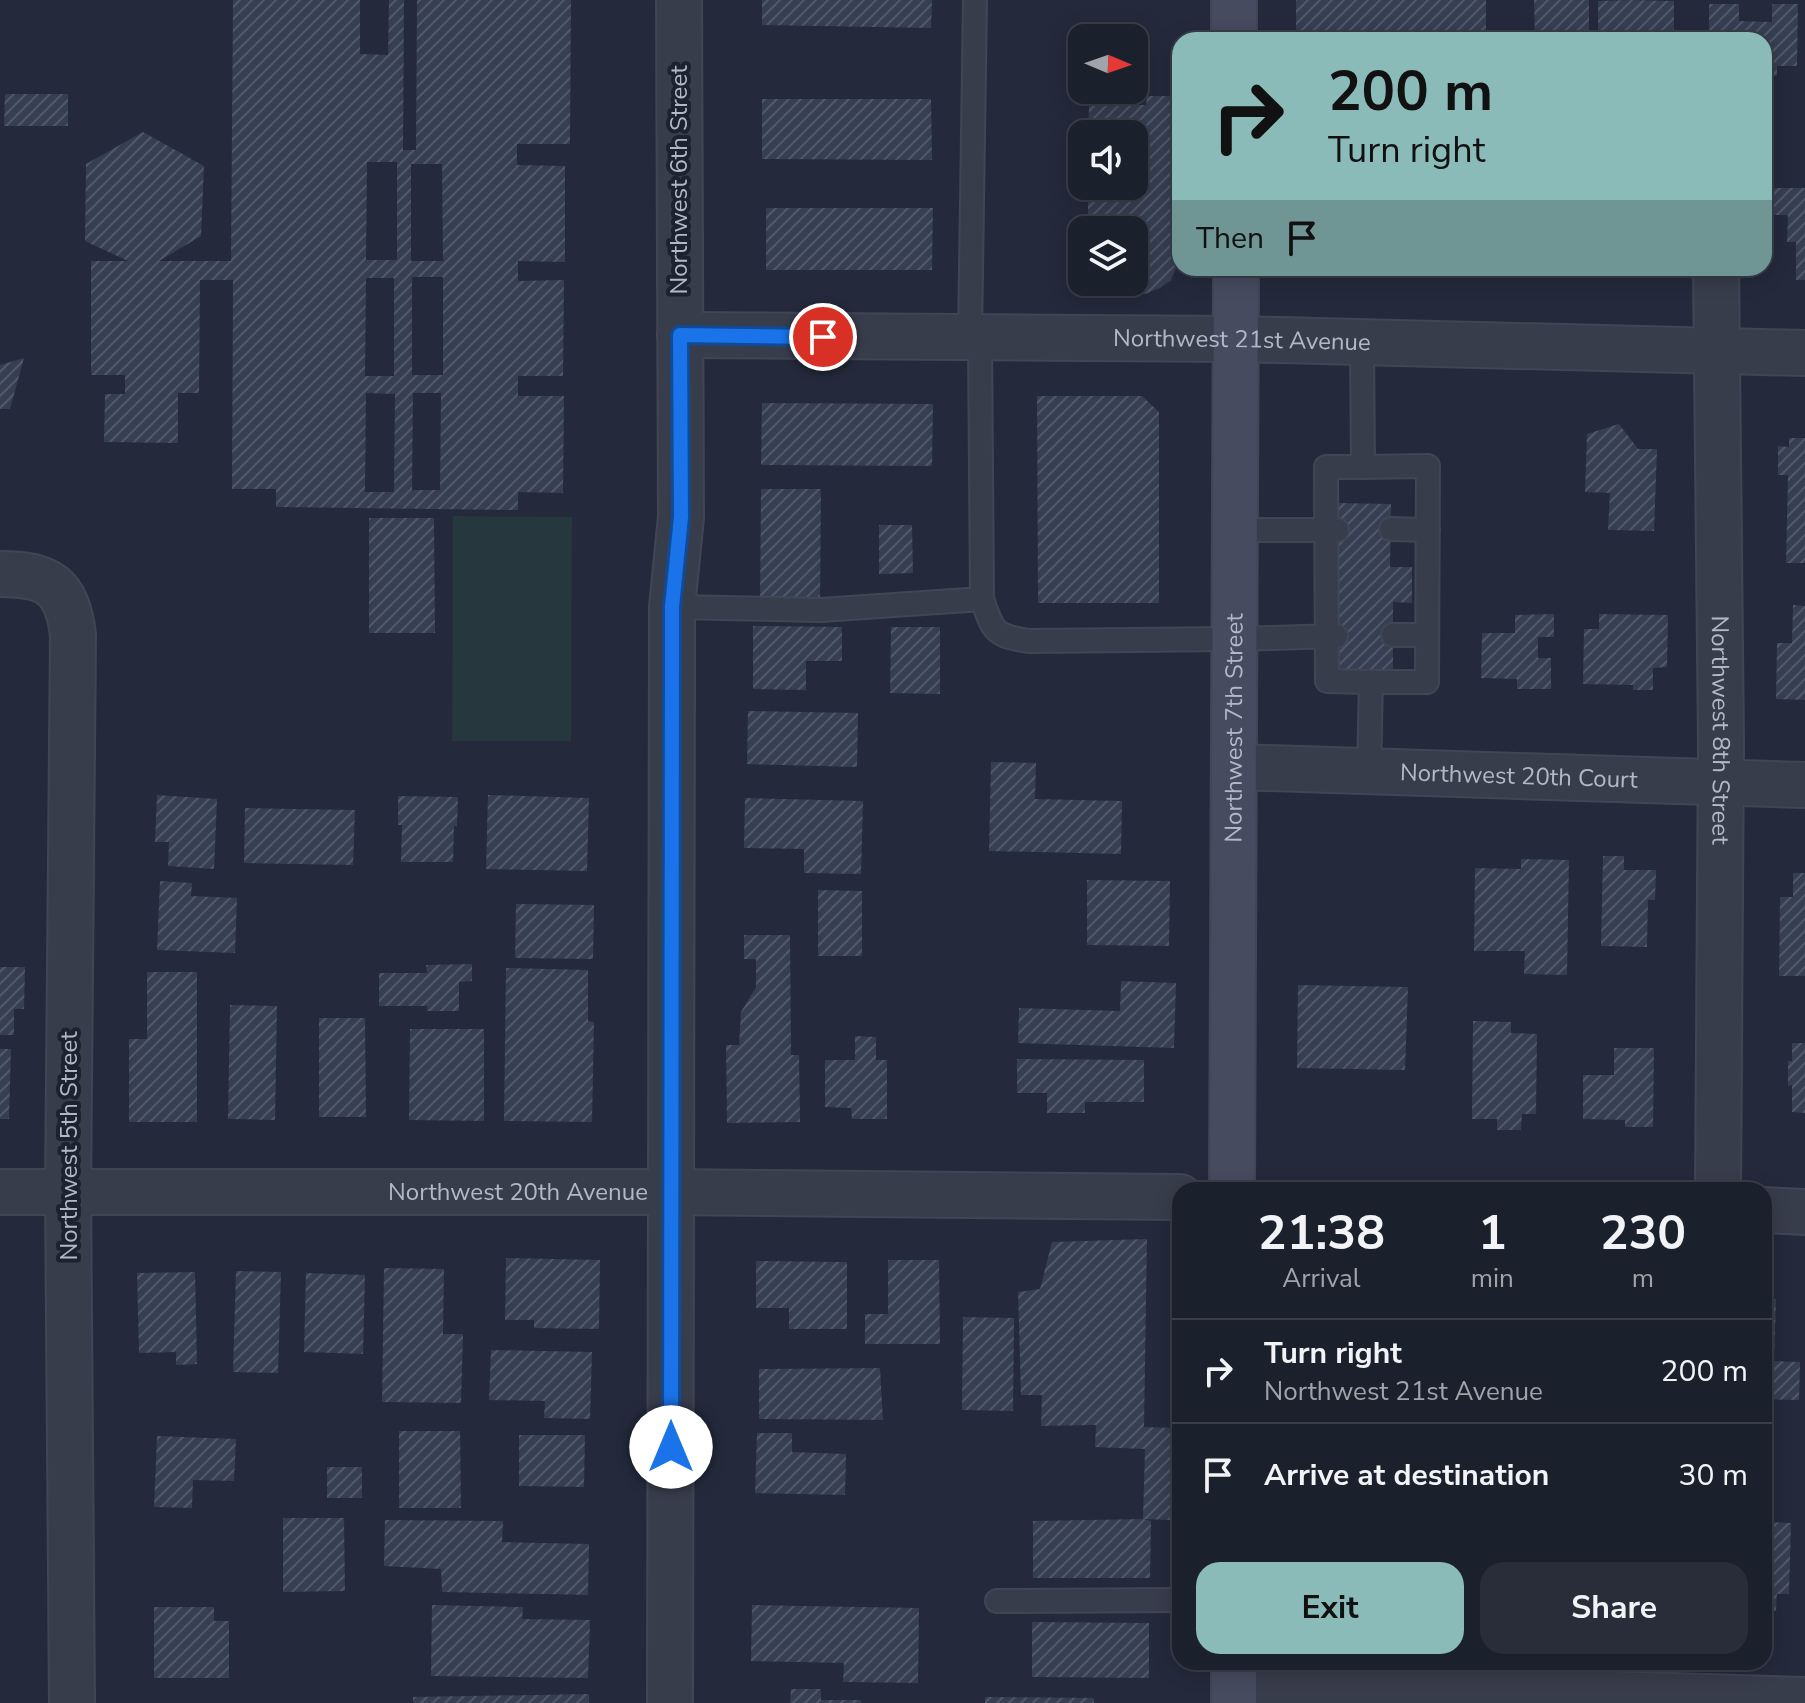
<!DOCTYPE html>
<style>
body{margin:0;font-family:"Nunito Sans",sans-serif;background:#282d39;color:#f1f3f6;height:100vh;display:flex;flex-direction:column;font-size:30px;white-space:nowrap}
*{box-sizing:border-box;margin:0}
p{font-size:26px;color:#a0a3aa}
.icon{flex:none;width:44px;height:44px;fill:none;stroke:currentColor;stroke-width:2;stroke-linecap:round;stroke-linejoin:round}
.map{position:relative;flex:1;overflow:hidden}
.side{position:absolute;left:1172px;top:1182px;width:600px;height:488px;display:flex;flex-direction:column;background:#1b202d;border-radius:24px;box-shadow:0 4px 20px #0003,0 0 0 2px #393e49}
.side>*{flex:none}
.top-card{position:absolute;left:1172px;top:32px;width:600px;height:244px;border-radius:24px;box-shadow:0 4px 20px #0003,0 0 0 2px #393e49;background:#8bbbb9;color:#111;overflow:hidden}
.needle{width:52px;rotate:92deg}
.buttons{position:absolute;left:1068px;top:24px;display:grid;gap:16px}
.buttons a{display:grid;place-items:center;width:80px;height:80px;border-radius:16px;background:#1b202d;box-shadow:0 4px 20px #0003,0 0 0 2px #393e49;font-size:40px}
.pin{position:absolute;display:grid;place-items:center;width:68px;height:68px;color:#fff;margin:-34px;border:4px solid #fff;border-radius:50%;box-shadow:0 2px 8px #0007}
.me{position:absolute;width:88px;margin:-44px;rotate:0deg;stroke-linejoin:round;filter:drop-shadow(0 0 6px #0008)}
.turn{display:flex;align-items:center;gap:28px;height:168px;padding:0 24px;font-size:36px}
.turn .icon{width:104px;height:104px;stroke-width:2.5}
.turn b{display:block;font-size:56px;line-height:68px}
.then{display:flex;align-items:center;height:76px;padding:0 24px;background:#0003;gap:16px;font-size:30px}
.eta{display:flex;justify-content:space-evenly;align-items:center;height:136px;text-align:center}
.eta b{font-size:48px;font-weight:700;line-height:56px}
.primary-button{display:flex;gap:16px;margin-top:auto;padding:16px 24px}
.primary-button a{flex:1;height:92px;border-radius:24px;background:#8bbbb9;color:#111;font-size:32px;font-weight:700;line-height:92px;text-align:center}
.primary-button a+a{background:#282d39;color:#f1f3f6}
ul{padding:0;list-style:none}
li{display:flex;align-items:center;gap:24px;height:104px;padding:0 24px;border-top:2px solid #393e49}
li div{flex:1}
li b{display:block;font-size:30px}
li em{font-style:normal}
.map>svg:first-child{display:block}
</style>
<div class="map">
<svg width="1805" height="1703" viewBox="0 0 1805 1703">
<defs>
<pattern id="building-hatch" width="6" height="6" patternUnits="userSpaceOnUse" patternTransform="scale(2)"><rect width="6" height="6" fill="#363e52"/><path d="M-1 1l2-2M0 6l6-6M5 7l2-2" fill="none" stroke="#515869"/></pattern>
</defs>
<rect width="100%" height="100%" fill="#242a3c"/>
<path fill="#26373d" d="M453 516 572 517 571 741H452Z"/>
<path fill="url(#building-hatch)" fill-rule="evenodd" d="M233 0H360V54L388 55 389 0H404L403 150H416L417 0H571L570 144H517V165L565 166V262L518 261V281L564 280 563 376H518V396H564L563 493 518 492V510L276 507V489H232L233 280H200L199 393H178V443L104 442 105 394H125V375H91V261H128L85 241 86 164 143 132 204 166 201 236 159 261H231ZM367 162H397V260H366ZM411 164H442L443 261H411ZM412 277H443V375H412ZM366 278H394V376H365ZM366 393 395 394 394 492H365ZM413 393H441L440 490H412Z
M762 0H932L931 28 762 25Z
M1296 0H1486V40H1296Z
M1534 0H1589V40H1535Z
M1629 0 1674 1V40H1598V1Z
M1709 4H1739V21L1772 22V4H1798L1797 66H1777V76H1764V40H1709Z
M5 94H68V126H4Z
M1147 96H1177L1178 261 1175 271 1171 280 1160 288 1145 294 1087 296 1088 282H1134V230H1088V186H1134V134H1088L1089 105H1146Z
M762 99H931L932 160 762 159Z
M1769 188H1805V280H1796V242H1787L1788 215H1769Z
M766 208H933L932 270H766Z
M1568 268H1639L1638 276 1568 274Z
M24 358 10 409H0V365Z
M1037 396H1142L1159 412V603H1038Z
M762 403 933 404 932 466 761 465Z
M1619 424 1638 449H1657L1654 531 1608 530 1610 493 1585 492 1587 434Z
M1789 438H1805V563H1786L1788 475H1778V446L1789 447Z
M761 489H821L820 601H760Z
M1338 503 1391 504 1390 567H1412V603L1393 602V671L1336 670Z
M369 518H434L435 633H369Z
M879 525H912L913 573 879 574Z
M1793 605 1805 606V700L1776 699 1777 643H1792Z
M1554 614V637H1538V658H1551V689H1517V679L1481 678 1482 633H1515V615Z
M1599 614 1668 615 1667 667 1653 668V690H1633V685L1583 684 1584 629H1599Z
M753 626 842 627V661H806V690L753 689Z
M891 627H940V694L890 693Z
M748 711 858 713 857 767 747 764Z
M991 762 1036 763 1035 799 1122 801 1121 854 989 851Z
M157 795 217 799 214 869 168 866 169 842H155Z
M488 795 589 798 587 871 486 869Z
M398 796 458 797 457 826H454L453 862H401L402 825H398Z
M745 798 863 801 861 874 804 873V849L744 848Z
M245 808 355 810 353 865 244 863Z
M1603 856H1624V870H1656L1655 900H1648L1647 947 1601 946Z
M1521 859 1569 860 1567 975 1524 974 1525 951H1474L1475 868 1521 869Z
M1793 873H1805V976H1779L1780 897H1793Z
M1087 880 1170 881 1169 946 1087 945Z
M160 881 192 883 191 896 237 898 235 953 157 950Z
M818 890 862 891V956H818Z
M516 904 594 905 593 959 515 958Z
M744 935H790L791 1055H799L800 1122 727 1123 726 1045H739L741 1012 756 987V959H744Z
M472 964V981L459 982V1011H427V1006H379V973H427L426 965Z
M0 967H25L24 1009H14V1035H0Z
M506 968 588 970V1021L594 1022 592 1122 504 1121Z
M147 972H197V1122H129V1039H147Z
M1121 981 1176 983 1174 1048 1018 1043 1019 1008 1120 1011Z
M1298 985 1408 987 1405 1070 1297 1068Z
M230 1005 277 1006 275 1120 228 1119Z
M319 1018H365L366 1117H319Z
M1473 1021 1511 1022V1033L1537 1034 1536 1114H1522L1521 1130H1497V1119H1472Z
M410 1029H484V1121L409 1120Z
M855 1036 876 1037V1060H887V1119H852L851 1108 825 1107V1060H855Z
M1792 1043H1805V1113L1792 1112V1085L1788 1086V1061H1792Z
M1614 1048H1654L1653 1127H1625V1120L1583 1119V1075H1614Z
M0 1049H11L9 1119H0Z
M1017 1059 1144 1060V1102H1085V1113H1047V1093H1017Z
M1147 1239 1144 1427 1173 1428 1170 1520 1143 1519 1145 1449 1095 1447 1096 1425 1041 1426 1042 1395H1021L1018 1292 1040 1289 1052 1242Z
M506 1258 600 1260 599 1329 534 1328V1320H505Z
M888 1260H939L940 1344H865V1314H888Z
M756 1261 847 1262V1329H789V1308H756Z
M384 1268 444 1269 443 1334H463L461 1403 382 1402Z
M236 1271 281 1272 278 1373 233 1372Z
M195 1272 197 1364 176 1365V1352L139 1353 137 1273Z
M306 1273 365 1275 363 1354 304 1352Z
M1764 1299H1776L1774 1361 1800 1362 1799 1400 1764 1399Z
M963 1317 1014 1318 1013 1411 962 1410Z
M491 1350 592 1352 590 1419 544 1418 545 1401 489 1400Z
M880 1368 883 1420 759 1419V1369Z
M399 1431H460L461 1508H399Z
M757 1433H792V1452L846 1454 845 1495 755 1493Z
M519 1435H585L584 1487 519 1486Z
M157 1436 236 1439 234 1481 193 1480 192 1508 154 1507Z
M327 1467H362V1498H327Z
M283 1518H344L345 1591 283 1592Z
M1143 1519 1151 1521 1150 1578H1033V1521Z
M385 1520 503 1521 502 1542 589 1544 588 1595 442 1592 441 1569 384 1566Z
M1764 1522 1791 1523 1789 1594H1777L1776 1611 1764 1610Z
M432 1605 523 1607 522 1619 590 1620 588 1678 431 1676Z
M752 1605 919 1608 918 1683 843 1682 844 1663 751 1661Z
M154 1607H214V1621H229V1678H154Z
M1032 1622 1149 1623V1678L1032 1677Z
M791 1689H821V1700H861V1703H790Z
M589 1694V1703H413V1697Z
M985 1697 1094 1698V1703H985Z"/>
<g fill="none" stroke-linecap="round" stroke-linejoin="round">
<g stroke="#414655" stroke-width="26">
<path id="lane" d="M970 337 975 0
M980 338 982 599C993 631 994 636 1029 641L1235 639 1336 636
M1362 343 1363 467H1326L1327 681 1371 682 1369 770
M1363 467 1428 466 1427 682H1371
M1391 529 1428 530
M1235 530H1337
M672 607 821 610 982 599
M1393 635H1427
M997 1601 1180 1600"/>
</g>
<g stroke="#414655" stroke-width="48">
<g id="street">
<path id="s1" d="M1716 268 1721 744 1718 1190"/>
<path id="s2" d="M680 335 1236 339 1805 353"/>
<path d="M0 574C48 574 67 585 73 635L68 1192 72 1703"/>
<path id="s3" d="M1235 767 1805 785"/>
<path id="s4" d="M0 1192H671L1180 1197"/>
<path d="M1764 1210 1805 1212"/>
<path d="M1234 1683 1805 1700"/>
<path d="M670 1703 672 650V607L681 517 679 0"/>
</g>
</g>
<g stroke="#414655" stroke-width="48">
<g id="secondary">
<path d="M1234 0V40"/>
<path id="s5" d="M1232 1190 1236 268"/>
<path d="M1234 1662V1703"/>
</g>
</g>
<use href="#lane" stroke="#383d4c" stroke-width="22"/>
<use href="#street" stroke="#383d4c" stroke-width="44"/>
<use href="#secondary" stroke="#464b5f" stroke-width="44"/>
</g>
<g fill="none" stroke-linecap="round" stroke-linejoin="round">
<g stroke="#114b97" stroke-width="20">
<path id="route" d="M671 1447 672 650V607L681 517 680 335 823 337"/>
</g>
<use href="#route" stroke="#1a73e8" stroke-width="14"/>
</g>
<g text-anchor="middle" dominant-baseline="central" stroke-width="8" stroke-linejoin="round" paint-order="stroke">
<g font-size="24" fill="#b3b8c7" stroke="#1d2231">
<text transform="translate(679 180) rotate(-90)">Northwest 6th Street</text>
<text stroke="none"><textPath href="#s2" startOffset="562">Northwest 21st Avenue</textPath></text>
<text stroke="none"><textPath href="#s5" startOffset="462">Northwest 7th Street</textPath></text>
<text stroke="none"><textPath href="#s1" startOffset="462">Northwest 8th Street</textPath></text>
<text stroke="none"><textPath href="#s3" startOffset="284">Northwest 20th Court</textPath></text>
<text transform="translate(69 1146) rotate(-90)">Northwest 5th Street</text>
<text stroke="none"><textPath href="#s4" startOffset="518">Northwest 20th Avenue</textPath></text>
</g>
</g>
</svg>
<div class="buttons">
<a><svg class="needle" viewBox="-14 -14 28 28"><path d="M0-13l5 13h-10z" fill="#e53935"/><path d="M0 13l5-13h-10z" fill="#a0a3aa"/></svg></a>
<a><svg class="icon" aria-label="sound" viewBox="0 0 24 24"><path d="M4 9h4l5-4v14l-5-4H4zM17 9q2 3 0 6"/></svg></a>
<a><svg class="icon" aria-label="layers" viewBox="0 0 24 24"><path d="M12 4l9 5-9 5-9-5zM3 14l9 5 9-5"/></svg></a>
</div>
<div class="pin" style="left:823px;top:337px;background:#d93025"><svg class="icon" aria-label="arrive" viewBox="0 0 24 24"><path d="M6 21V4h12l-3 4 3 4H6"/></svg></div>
<svg class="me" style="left:671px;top:1447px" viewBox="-20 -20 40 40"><circle r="19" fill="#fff"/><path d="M0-13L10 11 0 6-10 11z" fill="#1a73e8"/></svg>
<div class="top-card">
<div class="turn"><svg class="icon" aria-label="right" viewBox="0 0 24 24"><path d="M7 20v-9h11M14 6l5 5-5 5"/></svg><div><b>200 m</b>Turn right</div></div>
<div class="then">Then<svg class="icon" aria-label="arrive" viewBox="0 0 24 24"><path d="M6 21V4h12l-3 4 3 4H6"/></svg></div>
</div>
<section class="side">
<div class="eta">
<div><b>21:38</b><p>Arrival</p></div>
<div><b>1</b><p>min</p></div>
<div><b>230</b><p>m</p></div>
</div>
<ul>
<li><svg class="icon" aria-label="right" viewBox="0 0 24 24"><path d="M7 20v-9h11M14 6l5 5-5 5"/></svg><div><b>Turn right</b><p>Northwest 21st Avenue</p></div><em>200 m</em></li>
<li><svg class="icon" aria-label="arrive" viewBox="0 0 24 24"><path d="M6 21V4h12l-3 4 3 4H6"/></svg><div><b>Arrive at destination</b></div><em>30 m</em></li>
</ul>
<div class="primary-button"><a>Exit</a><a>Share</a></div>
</section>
</div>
